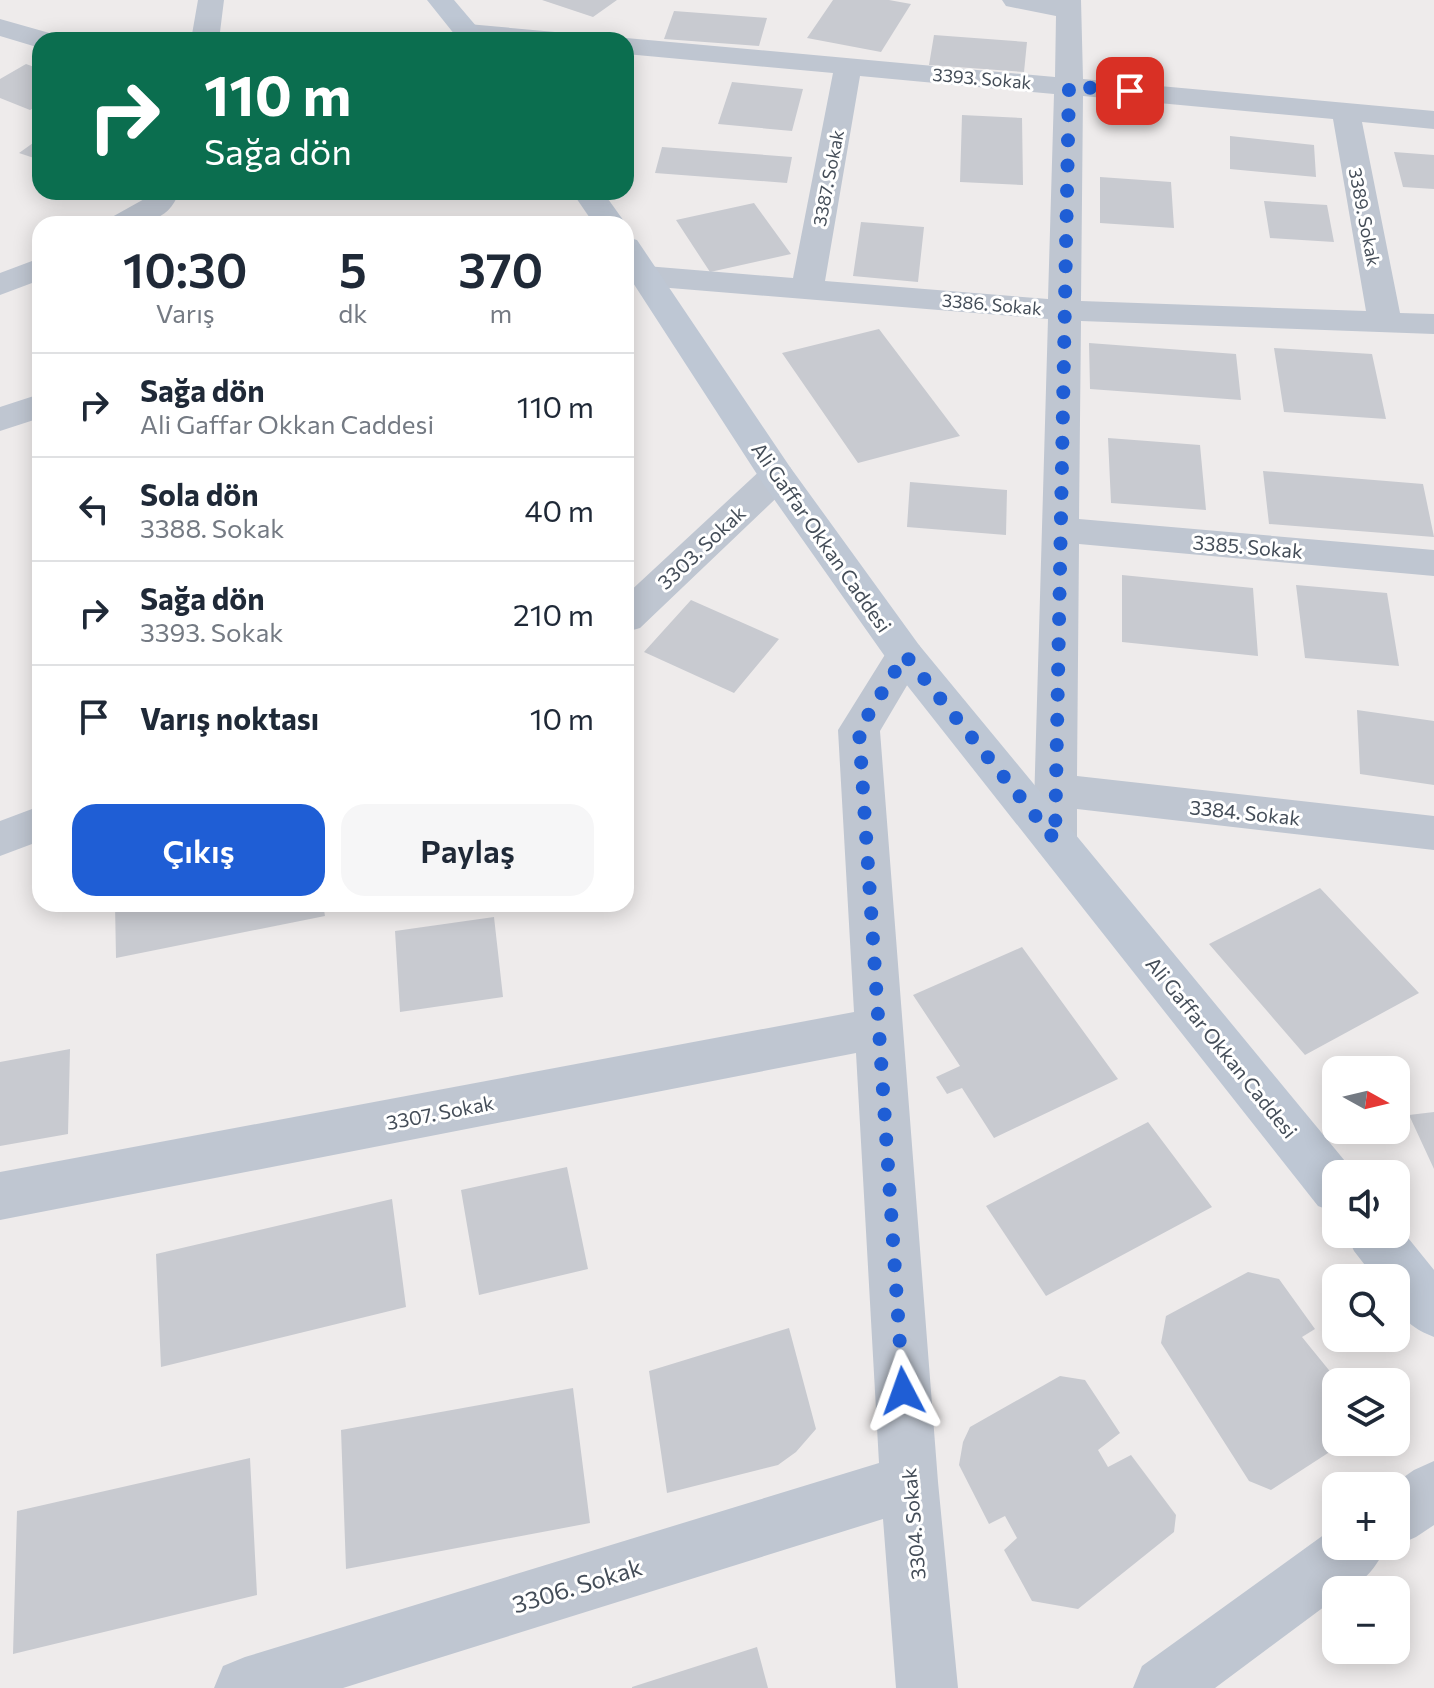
<!DOCTYPE html>
<html lang="tr">
<meta charset="utf-8">
<style>
body{margin:0;font-family:Commissioner,sans-serif;background:#f6f6f7;color:#1f2937;height:100vh;display:flex;flex-direction:column;font-size:30px;white-space:nowrap}
*{box-sizing:border-box;margin:0}
p{font-size:26px;color:#747a83}
.icon{flex:none;width:44px;height:44px;fill:none;stroke:currentColor;stroke-width:2;stroke-linecap:round;stroke-linejoin:round}
.map{position:relative;flex:1;overflow:hidden}
.drawer{position:absolute;left:32px;top:216px;width:602px;height:696px;display:flex;flex-direction:column;background:#fff;border-radius:24px;box-shadow:0 4px 20px #0003}
.drawer>*{flex:none}
.guide{position:absolute;left:32px;top:32px;width:602px;height:168px;border-radius:24px;box-shadow:0 4px 20px #0003;background:#0b6e4f;color:#fff;overflow:hidden}
.needle{width:52px;rotate:98deg}
.fabs{position:absolute;left:1322px;top:1056px;display:grid;gap:16px}
.fabs a{display:grid;place-items:center;width:88px;height:88px;border-radius:16px;background:#fff;box-shadow:0 4px 20px #0003;font-size:40px}
.pin{position:absolute;display:grid;place-items:center;width:68px;height:68px;color:#fff;margin:-34px;border-radius:16px;box-shadow:0 4px 12px #0006}
.me{position:absolute;width:88px;margin:-44px;rotate:356deg;stroke-linejoin:round;filter:drop-shadow(0 0 6px #0008)}
.turn{display:flex;align-items:center;gap:28px;height:168px;padding:0 40px;font-size:36px}
.turn .icon{width:104px;height:104px;stroke-width:2.5}
.turn b{display:block;font-size:56px;line-height:68px}
.eta{display:flex;justify-content:space-evenly;align-items:center;height:136px;text-align:center}
.eta b{font-size:48px;font-weight:600;line-height:56px}
.action{display:flex;gap:16px;margin-top:auto;padding:16px 40px}
.action a{flex:1;height:92px;border-radius:24px;background:#1f5ed5;color:#fff;font-size:32px;font-weight:600;line-height:92px;text-align:center}
.action a+a{background:#f6f6f7;color:#1f2937}
ul{padding:0;list-style:none}
li{display:flex;align-items:center;gap:24px;height:104px;padding:0 40px;border-top:2px solid #e0e1e3}
li div{flex:1}
li b{display:block;font-size:30px}
li em{font-style:normal}
.map>svg:first-child{display:block}
</style>
<div class="map">
<svg width="1434" height="1688" viewBox="0 0 1434 1688">
<rect width="100%" height="100%" fill="#eeebeb"/>
<path fill="#c8cad0" d="M542 0H617L593 17Z
M833 0H889L911 4 881 52 807 38Z
M674 11 767 18 759 46 664 39Z
M934 35 1027 42 1024 72 929 65Z
M26 64 40 69V104L30 110 0 98V79Z
M732 82 803 89 792 131 718 124Z
M962 115 1022 118 1023 185 960 182Z
M1230 136 1314 145 1316 177 1230 169Z
M40 138V160L19 153Z
M662 147 792 157 787 183 655 173Z
M1394 152 1434 155V189L1403 187Z
M1100 177 1171 182 1174 228 1100 223Z
M1264 201 1327 205 1334 242 1270 238Z
M754 203 791 254 710 272 676 220Z
M861 222 924 227 918 282 853 276Z
M879 329 960 436 858 463 782 353Z
M1089 343 1236 354 1241 400 1090 389Z
M1274 348 1372 354 1386 419 1284 412Z
M1108 438 1200 445 1206 510 1111 503Z
M1263 471 1423 484 1434 537 1269 524Z
M910 482 1007 490 1006 535 907 527Z
M1122 575 1253 588 1258 656 1122 642Z
M1296 585 1387 593 1399 666 1305 658Z
M691 600 779 639 734 693 644 652Z
M1357 710 1434 721V785L1360 774Z
M1320 888 1419 993 1305 1055 1209 944Z
M115 904H323L325 916 116 958Z
M494 917 503 997 400 1012 395 931Z
M1022 947 1118 1079 994 1138 962 1088 947 1094 936 1077 960 1066 913 995Z
M70 1049 68 1134 0 1146V1062Z
M1434 1112V1169L1409 1115Z
M1148 1122 1212 1207 1046 1296 986 1206Z
M567 1167 588 1269 479 1295 461 1190Z
M392 1199 406 1307 161 1367 156 1254Z
M1248 1272 1279 1279 1315 1329 1302 1337 1337 1380 1349 1371 1357 1382H1336V1442H1345L1271 1490 1249 1481 1161 1343 1166 1316Z
M789 1328 816 1429 796 1452 778 1465 667 1493 649 1371Z
M1060 1376 1085 1380 1120 1433 1098 1450 1108 1467 1131 1455 1176 1515 1174 1532 1078 1609 1032 1601 1004 1550 1017 1538 1005 1516 989 1524 959 1465 963 1442 970 1427Z
M573 1388 590 1523 346 1569 341 1430Z
M250 1458 257 1595 13 1654 17 1511Z
M757 1647 768 1688H632V1687Z"/>
<g fill="none" stroke-linecap="round" stroke-linejoin="round">
<path fill="#bfc6d1" fill-rule="evenodd" d="M198 0H224L219 40H191Z
M1002 0H1081L1083 79 1434 111V129L1362 122 1400 313 1434 314V334L1081 321 1079 519 1434 550V576L1079 544 1077 776 1434 816V850L1077 809V840L1071 852 1055 858 1039 852 1033 840 1048 319 646 286 635 283 630 276 635 269 646 266 793 278 833 73 626 54V40H617L626 38 1055 77 1056 16 1006 6ZM860 76 1054 94 1048 299 825 281ZM1083 96 1333 119 1366 311 1081 301Z
M0 19 53 34 57 40H40V48L0 36Z
M468 24 555 32 565 34 569 40 458 38 454 32 458 26Z
M149 192H179C168 225 137 224 107 224L112 217 146 198Z
M40 258V280L0 295V273Z
M40 394V418L0 431V407Z
M777 464 790 467 795 476 790 485 640 628 626 632V595L764 467Z
M905 640 919 645 925 655 880 731 938 1482 958 1688H896L883 1519 343 1688H214L223 1666 245 1657 879 1463 856 1053 0 1220V1172L854 1012 838 730 891 645Z
M40 806V841L0 856V821Z
M1434 1461V1525L1416 1537 1396 1546V1486H1391L1414 1470Z
M1336 1526V1546H1386C1378 1566 1360 1590 1336 1590V1598L1215 1688H1133L1142 1666Z"/>
<path fill="#bec7d4" fill-rule="evenodd" d="M427 0H454L488 40H459Z
M572 192H603L626 224H594Z
M626 237 637 240 790 467 919 645 1354 1172 1336 1174V1213L1318 1206 891 665 764 485 626 272Z
M1396 1223 1434 1270V1337C1402 1324 1396 1312 1396 1278H1375L1354 1251 1346 1234H1396Z"/>
</g>
<g fill="none" stroke-linecap="round" stroke-linejoin="round">
<path stroke="#1f5ed5" stroke-width="14" stroke-dasharray="0 25.2" d="M903 1391 859 730 905 655 1055 840 1069 86 1130 91"/>
</g>
<g text-anchor="middle" dominant-baseline="central" stroke-width="6" stroke-linejoin="round" paint-order="stroke">
<g font-size="18" fill="#444d58" stroke="#fff">
<text transform="translate(982 78) rotate(5)">3393. Sokak</text>
<text transform="translate(828 178) rotate(-79)">3387. Sokak</text>
<text transform="translate(1365 217) rotate(79)">3389. Sokak</text>
<text transform="translate(992 304) rotate(5)">3386. Sokak</text>
</g>
<g font-size="20" fill="#444d58" stroke="#fff">
<text transform="translate(822 537) rotate(55)">Ali Gaffar Okkan Caddesi</text>
<text transform="translate(1248 546) rotate(5)">3385. Sokak</text>
<text transform="translate(701 547) rotate(-43)">3303. Sokak</text>
<text transform="translate(1245 812) rotate(6)">3384. Sokak</text>
<text transform="translate(1222 1047) rotate(51)">Ali Gaffar Okkan Caddesi</text>
<text transform="translate(440 1112) rotate(-11)">3307. Sokak</text>
<text transform="translate(913 1524) rotate(-95)">3304. Sokak</text>
</g>
<g font-size="24" fill="#444d58" stroke="#fff">
<text transform="translate(577 1585) rotate(-17)">3306. Sokak</text>
</g>
</g>
</svg>
<div class="fabs">
<a><svg class="needle" viewBox="-14 -14 28 28"><path d="M0-13l5 13h-10z" fill="#e53935"/><path d="M0 13l5-13h-10z" fill="#747a83"/></svg></a>
<a><svg class="icon" aria-label="sound" viewBox="0 0 24 24"><path d="M4 9h4l5-4v14l-5-4H4zM17 9q2 3 0 6"/></svg></a>
<a><svg class="icon" aria-label="search" viewBox="0 0 24 24"><circle cx="10" cy="10" r="6"/><path d="M15 15l6 6"/></svg></a>
<a><svg class="icon" aria-label="layers" viewBox="0 0 24 24"><path d="M12 4l9 5-9 5-9-5zM3 14l9 5 9-5"/></svg></a>
<a>+</a>
<a>−</a>
</div>
<div class="pin" style="left:1130px;top:91px;background:#d93025"><svg class="icon" aria-label="arrive" viewBox="0 0 24 24"><path d="M6 21V4h12l-3 4 3 4H6"/></svg></div>
<svg class="me" style="left:903px;top:1391px" viewBox="-20 -20 40 40"><path d="M0-17L14 15 0 8-14 15z" fill="#1f5ed5" stroke="#fff" stroke-width="4"/></svg>
<div class="guide">
<div class="turn"><svg class="icon" aria-label="right" viewBox="0 0 24 24"><path d="M7 20v-9h11M14 6l5 5-5 5"/></svg><div><b>110 m</b>Sağa dön</div></div>
</div>
<section class="drawer">
<div class="eta">
<div><b>10:30</b><p>Varış</p></div>
<div><b>5</b><p>dk</p></div>
<div><b>370</b><p>m</p></div>
</div>
<ul>
<li><svg class="icon" aria-label="right" viewBox="0 0 24 24"><path d="M7 20v-9h11M14 6l5 5-5 5"/></svg><div><b>Sağa dön</b><p>Ali Gaffar Okkan Caddesi</p></div><em>110 m</em></li>
<li><svg class="icon" aria-label="left" viewBox="0 0 24 24"><path d="M17 20v-9H6M10 6l-5 5 5 5"/></svg><div><b>Sola dön</b><p>3388. Sokak</p></div><em>40 m</em></li>
<li><svg class="icon" aria-label="right" viewBox="0 0 24 24"><path d="M7 20v-9h11M14 6l5 5-5 5"/></svg><div><b>Sağa dön</b><p>3393. Sokak</p></div><em>210 m</em></li>
<li><svg class="icon" aria-label="arrive" viewBox="0 0 24 24"><path d="M6 21V4h12l-3 4 3 4H6"/></svg><div><b>Varış noktası</b></div><em>10 m</em></li>
</ul>
<div class="action"><a>Çıkış</a><a>Paylaş</a></div>
</section>
</div>
